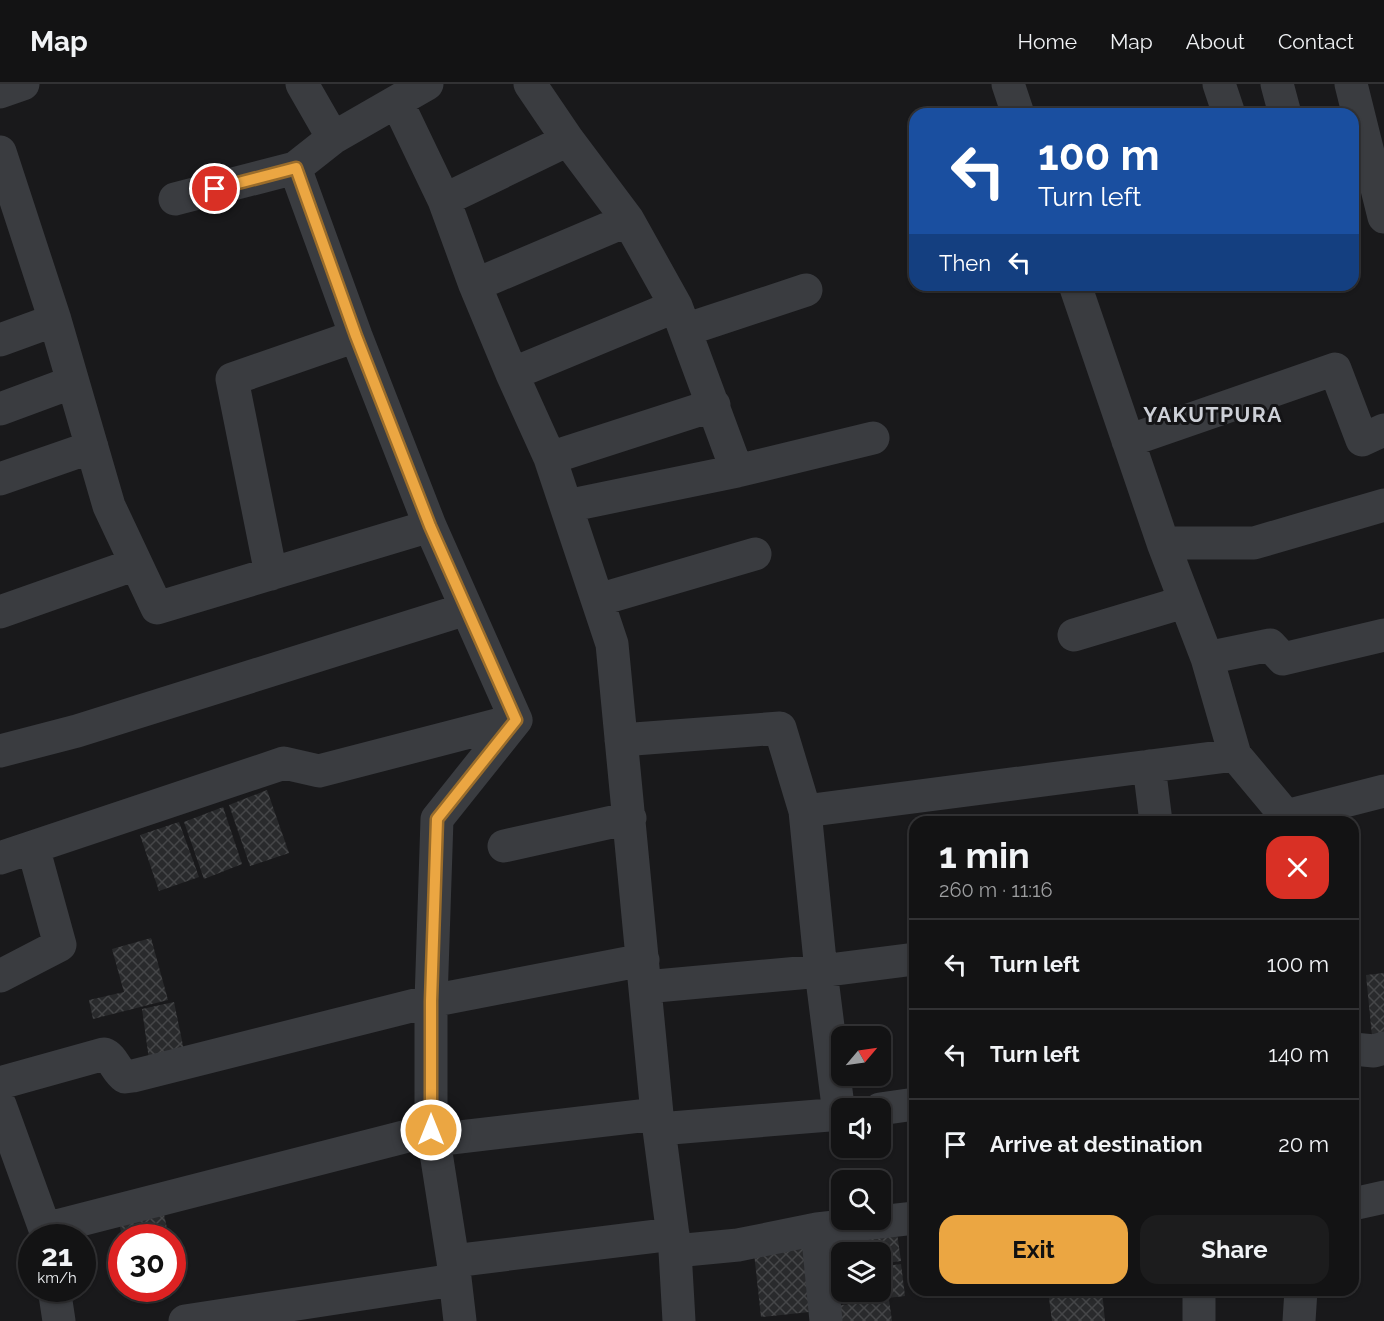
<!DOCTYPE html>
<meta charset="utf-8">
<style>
body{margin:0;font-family:Raleway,sans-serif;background:#1c1c1d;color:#f1f3f6;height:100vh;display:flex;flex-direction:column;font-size:22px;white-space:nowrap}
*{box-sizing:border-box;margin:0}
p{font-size:20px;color:#9d9ea0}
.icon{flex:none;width:33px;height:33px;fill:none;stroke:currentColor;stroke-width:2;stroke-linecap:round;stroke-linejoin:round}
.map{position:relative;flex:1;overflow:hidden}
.details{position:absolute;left:909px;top:732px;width:450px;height:480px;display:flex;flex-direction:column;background:#131314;border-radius:18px;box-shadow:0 2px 4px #0004,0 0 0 2px #323234}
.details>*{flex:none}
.guide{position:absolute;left:909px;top:24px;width:450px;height:183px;border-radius:18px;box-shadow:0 2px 4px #0004,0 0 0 2px #323234;background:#1a4fa0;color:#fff;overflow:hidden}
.needle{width:39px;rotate:61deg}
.fabs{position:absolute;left:831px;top:942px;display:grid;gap:12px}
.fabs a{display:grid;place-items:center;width:60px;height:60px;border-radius:12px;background:#131314;box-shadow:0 2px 4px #0004,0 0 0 2px #323234;font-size:30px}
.speed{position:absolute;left:18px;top:1140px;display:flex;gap:12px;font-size:30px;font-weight:700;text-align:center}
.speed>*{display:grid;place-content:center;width:78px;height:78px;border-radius:50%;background:#131314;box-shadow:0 2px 4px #0004,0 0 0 2px #323234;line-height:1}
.speed small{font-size:15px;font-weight:400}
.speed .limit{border:9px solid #d22;background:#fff;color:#111}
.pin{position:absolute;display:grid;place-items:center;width:51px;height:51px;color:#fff;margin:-26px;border:3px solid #fff;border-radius:50%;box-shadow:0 2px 6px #0007}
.me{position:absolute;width:66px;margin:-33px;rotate:0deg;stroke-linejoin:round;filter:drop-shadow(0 0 4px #0008)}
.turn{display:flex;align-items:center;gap:21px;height:126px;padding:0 30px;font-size:27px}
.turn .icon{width:78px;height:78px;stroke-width:2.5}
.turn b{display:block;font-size:42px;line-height:51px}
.then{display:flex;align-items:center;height:57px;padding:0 30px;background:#0003;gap:12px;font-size:22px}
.round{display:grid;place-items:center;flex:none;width:63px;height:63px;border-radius:18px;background:#1c1c1d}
.head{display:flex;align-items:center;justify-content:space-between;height:102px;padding:0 30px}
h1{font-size:36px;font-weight:700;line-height:45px}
.action{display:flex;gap:12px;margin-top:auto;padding:12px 30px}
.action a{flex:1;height:69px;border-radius:18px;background:#eba642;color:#111;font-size:24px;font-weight:700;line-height:69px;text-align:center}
.action a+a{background:#1c1c1d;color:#f1f3f6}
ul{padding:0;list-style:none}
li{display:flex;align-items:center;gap:18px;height:90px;padding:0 30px;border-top:2px solid #323234}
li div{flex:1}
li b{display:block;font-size:22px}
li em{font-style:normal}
header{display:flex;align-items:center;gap:36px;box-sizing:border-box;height:84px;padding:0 30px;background:#131314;border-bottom:2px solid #323234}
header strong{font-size:28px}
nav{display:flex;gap:33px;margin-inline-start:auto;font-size:21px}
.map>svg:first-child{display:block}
</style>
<header>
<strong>Map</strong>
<nav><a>Home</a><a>Map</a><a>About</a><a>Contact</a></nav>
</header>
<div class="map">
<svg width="1384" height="1237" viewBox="0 0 1384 1237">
<defs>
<pattern id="building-cross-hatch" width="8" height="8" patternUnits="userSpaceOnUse" patternTransform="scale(1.5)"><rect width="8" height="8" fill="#292a2c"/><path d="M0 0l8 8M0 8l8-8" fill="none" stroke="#454648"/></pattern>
</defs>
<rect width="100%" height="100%" fill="#19191b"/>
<path fill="url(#building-cross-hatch)" d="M267 706 289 769 250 782 229 721Z
M223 723 242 780 204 795 184 738Z
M179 738 199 793 159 807 140 751Z
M151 854 168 916 93 935 89 916 124 908 112 865Z
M1384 889V951L1372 952 1366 891Z
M174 918 186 976 150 983 142 925Z
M164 1130 169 1154H122L119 1137Z
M896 1142 901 1177 880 1180V1168H842V1185L835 1186 830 1151Z
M812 1163 819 1227 761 1233 754 1169Z
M901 1180 905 1212 835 1220 831 1188 842 1187V1208H880V1183Z
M1048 1206H1102L1105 1237H1052Z
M889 1216 892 1237H833L831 1222Z"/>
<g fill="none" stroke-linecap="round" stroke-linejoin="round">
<path stroke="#3a3c40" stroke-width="33" d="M302 0 333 54 295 84 356 252 430 442 516 636 437 735 431 917V1046L434 1056 453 1177 460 1237
M530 0 568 56 628 136 676 222 737 387
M1008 0 1018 30
M1219 0 1229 30
M1277 0 1285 30
M1351 0 1384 133
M0 8 23 0
M397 18 444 116 475 201 512 290 550 374 612 560 657 1030 675 1167 679 1237
M333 54 427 0
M0 68 55 236 109 422 157 524 430 442
M175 115 295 84
M444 116 568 56
M475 201 628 136
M1075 201 1163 459 1207 574 1235 671 1286 732V738
M685 246 806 206
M0 256 55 236
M512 290 676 222
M0 325 73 298
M1128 357 1335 285 1362 356 1384 346
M550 374 714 321
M0 395 92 363
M567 422 737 387 873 354
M1163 459H1254L1384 421
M271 490 232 295 356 252
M598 516 755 470
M0 528 136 480
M1074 551 1184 518
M1207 574 1270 561 1283 575 1384 551
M621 656 780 644 805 727 821 887 839 1030
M0 667 77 647 466 525
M1149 682 1156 738
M805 727 1235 671
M1286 732 1384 707
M504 762 630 734
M0 774 284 679 319 687 516 636
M0 892 60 861 33 763
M645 903 821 887 915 875
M1353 965 1374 967 1384 964
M0 999 104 970C113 973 116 987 125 993L133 992 431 917 643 876
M0 1021 45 1145 46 1154
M880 1025 915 1020
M659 1045 842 1030
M434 1056 657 1030
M1353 1120 1384 1113
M45 1145 431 1046
M817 1145 826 1237
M675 1167 738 1161 817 1145 915 1134
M453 1177 673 1150
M54 1204 59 1237
M1199 1206V1237
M185 1237 454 1196
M1299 1237 1301 1206"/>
</g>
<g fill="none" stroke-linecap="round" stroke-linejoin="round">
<g stroke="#996c2b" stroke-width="15">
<path id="route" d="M215 105 296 84 356 252 430 442 516 636 437 735 431 917V1046"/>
</g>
<use href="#route" stroke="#eba642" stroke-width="10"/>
</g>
<g text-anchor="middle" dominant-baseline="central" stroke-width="6" stroke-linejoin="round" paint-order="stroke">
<g font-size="21" font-weight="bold" letter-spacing="1.5" fill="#cdd0d7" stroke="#141416">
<text x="1213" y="330">YAKUTPURA</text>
</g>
</g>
</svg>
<div class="fabs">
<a><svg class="needle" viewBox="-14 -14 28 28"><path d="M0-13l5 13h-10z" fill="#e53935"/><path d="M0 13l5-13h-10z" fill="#9d9ea0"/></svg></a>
<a><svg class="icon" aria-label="sound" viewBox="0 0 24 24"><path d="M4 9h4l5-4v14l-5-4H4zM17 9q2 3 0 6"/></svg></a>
<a><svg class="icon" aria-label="search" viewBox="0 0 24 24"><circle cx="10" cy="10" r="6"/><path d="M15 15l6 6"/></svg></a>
<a><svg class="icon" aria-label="layers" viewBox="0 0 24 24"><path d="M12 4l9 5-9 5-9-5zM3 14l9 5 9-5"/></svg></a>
</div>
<div class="speed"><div>21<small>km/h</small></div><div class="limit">30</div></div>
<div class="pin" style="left:215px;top:105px;background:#d93025"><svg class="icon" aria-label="arrive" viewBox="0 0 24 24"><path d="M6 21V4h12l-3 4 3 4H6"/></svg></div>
<svg class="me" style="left:431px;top:1046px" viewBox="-20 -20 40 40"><circle r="17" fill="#eba642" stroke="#fff" stroke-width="3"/><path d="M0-11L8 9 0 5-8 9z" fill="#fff"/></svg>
<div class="guide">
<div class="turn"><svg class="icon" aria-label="left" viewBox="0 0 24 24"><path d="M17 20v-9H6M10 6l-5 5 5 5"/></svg><div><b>100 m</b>Turn left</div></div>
<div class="then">Then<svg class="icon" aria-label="left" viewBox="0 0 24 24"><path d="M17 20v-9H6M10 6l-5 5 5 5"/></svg></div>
</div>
<section class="details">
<div class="head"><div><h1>1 min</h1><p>260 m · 11:16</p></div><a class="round" style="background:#d93025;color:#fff"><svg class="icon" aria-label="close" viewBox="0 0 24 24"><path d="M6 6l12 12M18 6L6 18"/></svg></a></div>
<ul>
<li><svg class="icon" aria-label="left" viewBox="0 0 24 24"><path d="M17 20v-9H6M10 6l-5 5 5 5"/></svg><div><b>Turn left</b></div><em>100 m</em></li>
<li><svg class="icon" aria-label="left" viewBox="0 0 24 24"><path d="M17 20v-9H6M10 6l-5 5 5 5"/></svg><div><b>Turn left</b></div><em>140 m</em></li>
<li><svg class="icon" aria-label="arrive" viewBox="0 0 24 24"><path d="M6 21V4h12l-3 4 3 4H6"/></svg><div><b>Arrive at destination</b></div><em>20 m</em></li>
</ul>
<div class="action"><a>Exit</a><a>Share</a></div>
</section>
</div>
